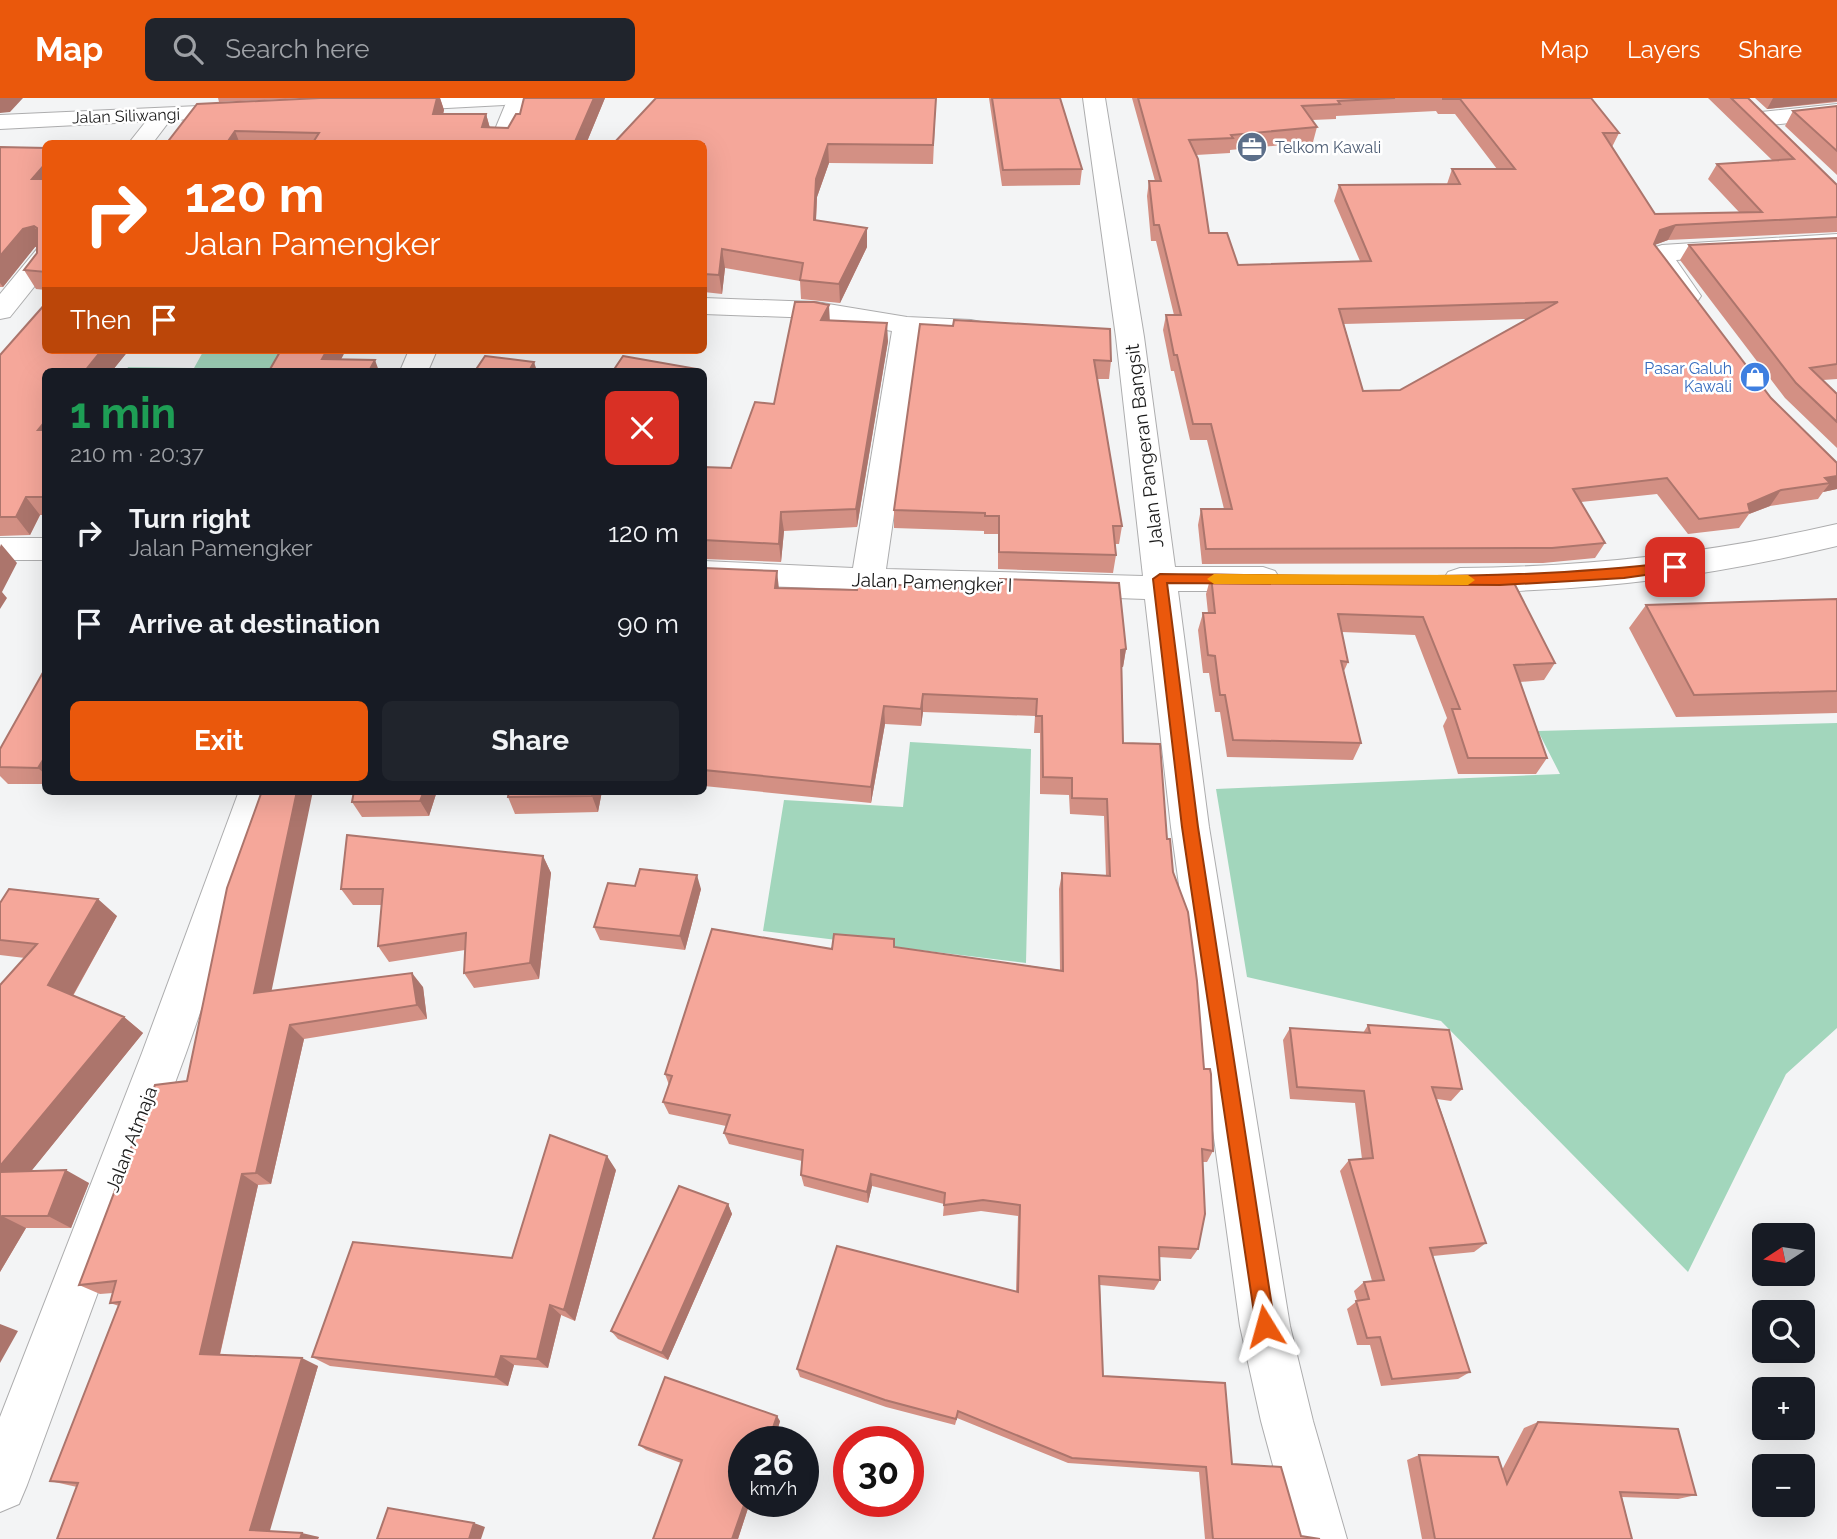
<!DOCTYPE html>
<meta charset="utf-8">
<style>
body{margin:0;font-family:Raleway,sans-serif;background:#20242c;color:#f1f3f6;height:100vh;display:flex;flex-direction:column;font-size:26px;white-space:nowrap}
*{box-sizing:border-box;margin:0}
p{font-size:23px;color:#9ea1a6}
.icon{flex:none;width:38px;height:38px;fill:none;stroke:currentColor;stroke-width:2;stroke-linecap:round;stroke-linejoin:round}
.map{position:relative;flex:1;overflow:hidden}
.sheet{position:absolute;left:42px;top:270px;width:665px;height:427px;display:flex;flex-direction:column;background:#171b24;border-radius:10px;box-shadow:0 7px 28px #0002}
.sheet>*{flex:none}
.top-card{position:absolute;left:42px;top:42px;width:665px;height:214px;border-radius:10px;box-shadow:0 7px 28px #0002;background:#ea580c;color:#fff;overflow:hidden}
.needle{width:46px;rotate:258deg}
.fabs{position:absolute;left:1752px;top:1125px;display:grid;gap:14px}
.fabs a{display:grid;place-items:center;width:63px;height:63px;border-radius:10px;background:#171b24;box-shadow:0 7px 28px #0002;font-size:35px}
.speed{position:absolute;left:728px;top:1328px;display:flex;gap:14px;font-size:35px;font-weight:700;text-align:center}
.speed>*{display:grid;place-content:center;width:91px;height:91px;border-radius:50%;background:#171b24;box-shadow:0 7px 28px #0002;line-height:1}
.speed small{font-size:18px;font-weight:400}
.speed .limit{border:10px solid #d22;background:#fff;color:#111}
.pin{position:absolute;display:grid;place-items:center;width:60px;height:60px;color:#fff;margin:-30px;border-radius:14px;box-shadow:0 4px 10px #0006}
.me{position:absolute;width:77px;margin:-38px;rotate:352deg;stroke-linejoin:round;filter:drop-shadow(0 0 5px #0008)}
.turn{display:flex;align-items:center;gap:24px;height:147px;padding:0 28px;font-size:32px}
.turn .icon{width:91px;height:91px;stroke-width:2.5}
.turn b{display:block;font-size:49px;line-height:60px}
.then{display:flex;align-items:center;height:66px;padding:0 28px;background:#0003;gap:14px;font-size:26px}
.round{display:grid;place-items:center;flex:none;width:74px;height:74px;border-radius:10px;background:#20242c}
.head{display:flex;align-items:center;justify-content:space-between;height:119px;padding:0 28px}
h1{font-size:42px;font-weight:700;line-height:52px;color:#1e9e55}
.button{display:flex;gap:14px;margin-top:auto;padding:14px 28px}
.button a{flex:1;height:80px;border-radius:10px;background:#ea580c;color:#fff;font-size:28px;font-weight:700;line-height:80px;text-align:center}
.button a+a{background:#20242c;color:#f1f3f6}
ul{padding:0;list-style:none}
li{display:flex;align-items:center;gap:21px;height:91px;padding:0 28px}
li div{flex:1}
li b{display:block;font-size:26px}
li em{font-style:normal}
header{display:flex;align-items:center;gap:42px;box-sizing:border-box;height:98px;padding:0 35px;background:#ea580c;color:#fff}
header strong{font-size:33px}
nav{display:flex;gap:38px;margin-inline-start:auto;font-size:24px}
.search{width:490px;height:63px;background:#20242c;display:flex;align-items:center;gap:18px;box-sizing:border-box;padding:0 24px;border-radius:10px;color:#9ea1a6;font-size:26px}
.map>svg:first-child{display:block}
</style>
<header>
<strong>Map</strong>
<div class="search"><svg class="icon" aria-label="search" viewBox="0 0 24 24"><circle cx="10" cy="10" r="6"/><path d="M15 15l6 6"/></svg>Search here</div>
<nav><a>Map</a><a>Layers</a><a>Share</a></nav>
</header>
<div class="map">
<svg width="1837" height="1441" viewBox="0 0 1837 1441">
<rect width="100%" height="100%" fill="#f3f4f5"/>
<path fill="#a2d6bc" d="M204 252H284L272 273H126L128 269 194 270Z
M1837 625V930L1786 976 1688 1174 1441 923 1247 879 1216 691 1560 676 1538 633Z
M910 644 1031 651 1026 865 763 833 784 702 903 709Z"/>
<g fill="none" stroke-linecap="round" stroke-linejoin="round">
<g stroke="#adadae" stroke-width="2">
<path id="minor" d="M508 0H530L513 46H489Z
M1083 0H1105L1144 239 1175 469H1263L1275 473 1280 481 1275 489 1263 493H1178L1209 729 1290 1228 1313 1323 1347 1441H1293L1261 1323 1240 1228 1171 729 1145 501 704 486V463L853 470 892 233 816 220 704 216V200L816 204 907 219 971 222 981 224 985 230 981 236 971 238 920 236 886 471 1143 478 1116 239Z
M1837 6V20L1761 28 1753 26 1750 21 1753 16 1761 14Z
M1837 136V152L1676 162 1701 198 1697 204C1692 205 1686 207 1680 204 1668 198 1651 168 1649 155L1653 150 1662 147Z
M409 252H437L428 273H400Z
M1837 426V448C1737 472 1637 488 1534 492 1506 493 1475 498 1448 490L1443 482 1448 474 1460 470C1588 469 1712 455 1837 426Z
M0 440H46V462H0Z
M239 693H277L186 955 27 1387 19 1406 0 1414V1319L142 955Z"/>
</g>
<g stroke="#adadae" stroke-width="2">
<path id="major" d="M163 10 171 12 174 17 152 46H128L155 12Z
M46 149V174L10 219 0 221V196L37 151Z"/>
</g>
<g stroke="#adadae" stroke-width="2">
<path id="highway" d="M387 0H515L512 5 504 7 390 13 382 11 379 6Z
M243 6 251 8 254 13 251 18 0 31V17Z"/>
</g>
<use href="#minor" fill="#fff" fill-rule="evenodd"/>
<use href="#major" fill="#fff" fill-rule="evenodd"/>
<use href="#highway" fill="#fff" fill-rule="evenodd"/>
</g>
<path fill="#d39084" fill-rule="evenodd" d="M218 0H306L219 4Z
M320 0H440L444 12 443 16H486L490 30H508L520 16 524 0H605L586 46H166Z
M656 0H936L933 66 829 65 817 99 816 123 867 149 840 205 801 201 800 183 725 170 722 196 704 194V46Z
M989 0H1060L1082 71 1080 87 1002 88Z
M1132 0H1591L1619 35 1612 49 1655 116 1739 114 1708 81 1717 66 1772 62 1708 0H1748L1837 87V134L1668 142 1654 147 1771 300 1837 365V391L1823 394 1818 401 1770 408 1749 416 1739 430 1688 436 1657 396 1581 404 1605 445 1595 460 1543 465 1202 466 1198 427 1201 411H1224L1207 342H1190L1174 273H1171L1163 232 1166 217H1174L1156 143H1151L1147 98 1149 83H1155ZM1436 13 1438 16H1455L1497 71H1452L1447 86 1339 87 1334 103 1360 163 1238 167 1209 135 1196 57 1230 55V52L1313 44 1317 29 1312 22 1336 21V18ZM1529 221 1400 292 1363 293 1344 226Z
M1755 0H1837V4L1767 11Z
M1837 8V77L1785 28 1793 13Z
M0 49 46 50V192L36 191 24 172 37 155V149H35L3 189H0Z
M1837 140V281L1823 282 1837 296V350L1785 300 1680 162 1689 147Z
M830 223 888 243 857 429 784 433 781 464 704 461V369L731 370Z
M920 226 1111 263 1109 281H1097L1122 428 1119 446H1115L1116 457 1113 475 998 471V436H984V433L894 430V412Z
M46 252H129L112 273H46V417H40L30 437 0 438V257Z
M704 470 779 490 857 492H999L1000 481 1126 551 1123 569H1122L1123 645 1167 741 1204 971 1213 1053 1207 1064H1202L1198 1151 1191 1161 1159 1159 1160 1182 1154 1192 1100 1187 1103 1278 1232 1366 1301 1438 1320 1441H1205L1199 1374 1068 1365 957 1320 955 1327 886 1309 800 1279 797 1271 1016 1193 1018 1118 981 1113 943 1118 944 1106 872 1088 868 1105 804 1088 801 1077 802 1063 729 1046 724 1035 726 1028 669 1016 663 1004 669 987 665 976 832 851 894 841 895 849 1060 872 1059 791 1062 775 1106 778 1104 718 1070 716 1069 697 1040 696V635H1034L1035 618 923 614 921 628 885 626 871 705 704 688Z
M1211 478 1511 479 1555 565 1544 582 1520 584 1547 660 1536 676H1458L1443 628 1447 620 1415 537 1342 534 1348 564 1344 573 1361 645 1353 662 1227 659 1220 614H1215L1209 575H1203L1198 532 1203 515H1208L1206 496Z
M1837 501V615L1676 619 1629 530 1646 507Z
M46 569V686H8L0 678V651Z
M437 693 429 718 362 719 352 704Z
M509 693H602L598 714 515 716 508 699Z
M543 758 551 775 539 881 474 890 464 875 465 852 389 864 378 848 382 807H353L341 791Z
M635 788 701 791 685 852 600 842 594 829Z
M0 805 117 818 73 898 124 919 143 935 31 1073 89 1085 71 1130H26L0 1174V887L25 860 0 857Z
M423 889 427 921 304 941 271 1086 258 1087 220 1257 318 1268 269 1433 319 1439 318 1441H57L77 1389 50 1383 119 1208 110 1205 113 1195 100 1196 79 1187 187 983 272 893Z
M1368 927 1462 991 1451 1003 1437 1001 1486 1145 1474 1154 1433 1158 1470 1274 1458 1281 1381 1288 1370 1247H1357L1347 1211 1357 1203 1354 1193 1364 1184 1372 1183 1340 1073 1349 1062 1362 1061 1355 1005 1290 1001 1283 942 1290 930 1363 935Z
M616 1072 575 1223 561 1217 548 1270 514 1267 508 1288 330 1268 312 1259 512 1160Z
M728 1106 732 1116 668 1262 618 1241 611 1233Z
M780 1323 774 1344H744L750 1404 738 1441H653L681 1365 646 1352 639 1347Z
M1538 1324 1696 1397 1678 1401 1622 1399 1632 1441H1422L1407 1362 1419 1357 1502 1372 1524 1330Z"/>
<path fill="#ac756c" d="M0 0H23L10 14 0 15Z
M437 0H440L444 12 439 34 433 16Z
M594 0H605L586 46H574Z
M1773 0H1837V3L1767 11Z
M486 16 491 34 482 29Z
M235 33 240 46H226Z
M828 46 829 65 817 99 815 141 814 122 816 81Z
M46 65V96L32 81Z
M1676 127 1668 142 1652 148 1660 132Z
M34 128 45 146 35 149 3 189 0 185V158L23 131Z
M867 130V149L840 205 839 186Z
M722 151 725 170 722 196 719 177Z
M829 207 830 225 821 222Z
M887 225 888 243 857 429 856 411Z
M102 252H129L112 273H85Z
M327 252H346L335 273 322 261Z
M375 262 379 273H369Z
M534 264 537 273H529Z
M46 322V343L38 332Z
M1837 378V391L1823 394 1830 385 1825 380Z
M1781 392 1770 408 1749 416 1750 414 1748 406Z
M26 399 40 417 30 437 16 419Z
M781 414 784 433 781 464 779 446Z
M1 446 17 465 2 494 7 500 0 511V449Z
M777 473 779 491 775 490Z
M1126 551 1123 569 1118 570 1121 552Z
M923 596V614L921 628V611Z
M884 608 885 626 871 705V689Z
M46 657V677L38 670Z
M297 693H313L268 910 254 895Z
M424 693H437L429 718 420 703Z
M593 693H602L598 714 592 698Z
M543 758 551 775 539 881 530 865Z
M697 777 701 791 685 852 680 838Z
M98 801 117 818 69 904 48 887Z
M412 875 423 889 427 921 417 907Z
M124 919 143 935 20 1087 0 1076V1068Z
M290 927 304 941 271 1086 256 1075Z
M607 1058 616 1072 575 1223 564 1212Z
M66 1072 89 1085 71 1130 48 1118Z
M242 1076 258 1087 218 1264 200 1256Z
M871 1076 872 1088 868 1105 867 1094Z
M728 1106 732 1116 668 1262 662 1255Z
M2 1118 26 1130 0 1174V1121Z
M550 1207 561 1217 548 1270 537 1261Z
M0 1226 18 1233 0 1265Z
M501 1258 514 1267 508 1288 495 1279Z
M302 1260 318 1268 269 1436 250 1432Z
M777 1318 780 1323 774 1344H768Z
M745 1404H750L738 1441H732Z
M474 1425 485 1429 481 1441H469Z
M302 1435 319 1439 318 1441H300Z"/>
<path fill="#f5a79a" stroke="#ac756c" stroke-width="2" fill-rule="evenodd" d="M320 0H437L433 16H486L482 29 508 30 516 16H520L524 0H594L574 46H312L319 35 235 33 226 46H166L197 6Z
M656 0H936L933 47 828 46 816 81 814 122 867 130 839 186 800 182 803 165 722 151 719 177 704 176V46H613Z
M992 0H1060L1082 71 1003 72Z
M1138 0H1395L1338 3 1340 6 1302 8 1317 29 1231 37 1233 40 1189 42 1198 61 1209 135H1227L1238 167 1371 163 1339 87 1460 86 1452 71H1515L1460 1H1443V0H1591L1619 35H1603L1655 116 1762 114 1717 66 1794 61 1731 0H1748L1837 87V119L1676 127 1660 132 1654 146 1771 300 1837 365V378L1825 380 1830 385 1781 392 1748 406 1750 414 1699 421 1667 380 1573 391 1605 445 1552 450 1206 451 1201 411H1232L1211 326H1193L1177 257H1174L1166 217H1181L1159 127H1154L1149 83H1161ZM1558 204 1400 292 1363 293 1339 211Z
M1837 8V53L1793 13Z
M0 49 46 50V65L32 81H46V174L24 172 37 155V130L34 128 23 131 0 158Z
M1837 140V266L1810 270 1837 296V324L1796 285 1689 147Z
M795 204H814L829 207 821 222 887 225 856 411 781 414 779 446 704 442V369L731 370 755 304 774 306Z
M46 205V252H102L85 273H46V322L38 332H46V399H26L16 419H0V257Z
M954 222 1110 231 1111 263 1094 262 1122 428H1113L1116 457 999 454V418H985V415L894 412 920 226 953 228Z
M281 252H327L322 261 375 262 369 273H269Z
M485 258 534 264 529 273H475Z
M623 258 697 271 694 273H613Z
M704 470 777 473 775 490 857 492 858 485 1000 492V481L1119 485 1126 551 1121 552 1123 645 1160 646 1167 741H1170L1173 774 1188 814 1197 883 1204 971H1210L1211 976 1213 1053 1202 1051 1205 1116 1198 1151 1159 1149 1160 1182 1099 1178 1103 1278 1225 1285 1232 1366 1281 1369 1301 1438 1320 1441H1213L1206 1369 1072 1360 958 1313 956 1321 885 1302 797 1271 837 1148 1018 1194 1020 1107 983 1102 944 1107 945 1095 871 1076 867 1094 801 1077 803 1052 724 1035 730 1017 663 1004 672 978 665 976 712 831 832 851 834 836 894 841V849L1063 873 1062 775 1110 778 1107 701 1072 700V680L1043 679 1042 618H1036L1037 601 923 596 921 611 884 608 871 689 704 672Z
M1211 478 1511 479 1555 565 1514 567 1547 660H1468L1452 611H1460L1423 519 1338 516 1348 564 1341 563 1361 645 1233 642 1225 597H1220L1215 558 1208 557 1203 515H1215Z
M1837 501V593L1694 597 1646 507Z
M46 569V657L38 670 0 669V651Z
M262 693H297L254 895 412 875 417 907 290 927 256 1075 242 1076 200 1256 302 1260 250 1432 302 1435 300 1441H57L78 1385 50 1383 120 1204 110 1205 116 1183 79 1187 155 987 187 983 227 790Z
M354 693H424L420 703 352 704Z
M509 693H593L592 698 508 699Z
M347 737 543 758 530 865 464 875 466 835 378 848 383 791H341Z
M640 771 697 777 680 838 594 829 608 785 635 788Z
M9 791 98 801 48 887 124 919 0 1068V887L37 846 0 842V805Z
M1368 927 1449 932 1462 991 1432 989 1486 1145 1430 1150 1470 1274 1392 1281 1380 1239 1367 1240 1356 1203 1369 1201 1364 1184 1384 1182 1349 1062 1373 1060 1364 993 1297 989 1290 930 1370 935Z
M550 1037 607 1058 564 1212 550 1207 537 1261 501 1258 495 1279 312 1259 353 1144 512 1160Z
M66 1072 48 1118H2L0 1121V1074Z
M679 1088 728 1106 662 1255 611 1233Z
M665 1279 777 1318 768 1344H744V1404H745L732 1441H653L682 1362 639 1347Z
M1538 1324 1678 1331 1696 1397 1620 1394 1632 1441H1435L1419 1357 1498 1359 1507 1386Z
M388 1410 474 1425 469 1441H377Z"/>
<path fill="#ea580c" stroke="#983908" stroke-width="2" d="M1675 464 1682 469 1680 472 1624 480 1500 487 1167 485 1198 729 1275 1228 1272 1235 1265 1238 1257 1235 1182 729 1153 481 1160 476C1332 477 1505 485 1675 464Z"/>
<path fill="#f59e0b" d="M1214 476 1468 477 1475 482 1468 487 1214 486 1207 481Z"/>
<defs>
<g id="office-disc" transform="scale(1.575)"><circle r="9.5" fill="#5c6f8a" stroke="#fff"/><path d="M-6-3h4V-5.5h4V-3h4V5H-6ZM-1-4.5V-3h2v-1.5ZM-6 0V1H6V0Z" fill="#fff"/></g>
<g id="shop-disc" transform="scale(1.575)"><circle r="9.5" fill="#3f7fe0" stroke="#fff"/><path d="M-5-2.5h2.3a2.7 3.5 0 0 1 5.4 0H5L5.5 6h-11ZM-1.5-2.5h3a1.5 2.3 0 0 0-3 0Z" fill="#fff"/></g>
</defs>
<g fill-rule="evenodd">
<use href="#office-disc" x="1252" y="49"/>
<use href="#shop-disc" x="1755" y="279"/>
</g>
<g text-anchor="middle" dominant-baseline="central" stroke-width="5" stroke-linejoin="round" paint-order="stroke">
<g font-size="16" fill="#1a1a1a" stroke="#fff">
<text transform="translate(126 18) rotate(-2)">Jalan Siliwangi</text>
</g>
<g font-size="16" fill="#4e5e75" stroke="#fff" text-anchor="start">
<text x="1275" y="49">Telkom Kawali</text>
</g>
<g font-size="16" fill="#366cbe" stroke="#fff" text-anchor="end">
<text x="1732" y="270">Pasar Galuh<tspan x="1732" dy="18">Kawali</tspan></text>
</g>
<g font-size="19" fill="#1a1a1a" stroke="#fff">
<text transform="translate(1144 348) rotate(-97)">Jalan Pangeran Bangsit</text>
<text transform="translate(932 484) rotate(2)">Jalan Pamengker I</text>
<text transform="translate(131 1041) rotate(-69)">Jalan Atmaja</text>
</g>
</g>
</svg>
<div class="fabs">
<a><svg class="needle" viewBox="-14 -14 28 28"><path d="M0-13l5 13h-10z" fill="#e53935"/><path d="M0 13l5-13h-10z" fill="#9ea1a6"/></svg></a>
<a><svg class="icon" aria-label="search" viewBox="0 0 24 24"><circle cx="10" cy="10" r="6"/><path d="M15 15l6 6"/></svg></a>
<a>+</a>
<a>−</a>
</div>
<div class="speed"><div>26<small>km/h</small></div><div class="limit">30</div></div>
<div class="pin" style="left:1675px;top:469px;background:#d93025"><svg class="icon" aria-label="arrive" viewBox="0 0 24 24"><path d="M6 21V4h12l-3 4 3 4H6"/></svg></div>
<svg class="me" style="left:1265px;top:1228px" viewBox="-20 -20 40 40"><path d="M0-17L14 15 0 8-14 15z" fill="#ea580c" stroke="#fff" stroke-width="4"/></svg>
<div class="top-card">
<div class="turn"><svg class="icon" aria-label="right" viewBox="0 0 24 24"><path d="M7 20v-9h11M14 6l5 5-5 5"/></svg><div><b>120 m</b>Jalan Pamengker</div></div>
<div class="then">Then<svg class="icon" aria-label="arrive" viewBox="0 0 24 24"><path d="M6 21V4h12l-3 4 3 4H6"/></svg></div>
</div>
<section class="sheet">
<div class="head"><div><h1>1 min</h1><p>210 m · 20:37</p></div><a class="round" style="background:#d93025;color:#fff"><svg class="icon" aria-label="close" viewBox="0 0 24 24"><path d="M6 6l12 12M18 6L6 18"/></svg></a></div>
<ul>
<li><svg class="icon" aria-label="right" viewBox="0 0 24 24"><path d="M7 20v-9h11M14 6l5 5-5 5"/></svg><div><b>Turn right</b><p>Jalan Pamengker</p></div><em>120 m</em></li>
<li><svg class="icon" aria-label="arrive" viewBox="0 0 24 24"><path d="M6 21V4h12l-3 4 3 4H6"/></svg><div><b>Arrive at destination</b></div><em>90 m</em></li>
</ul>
<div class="button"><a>Exit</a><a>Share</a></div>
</section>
</div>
